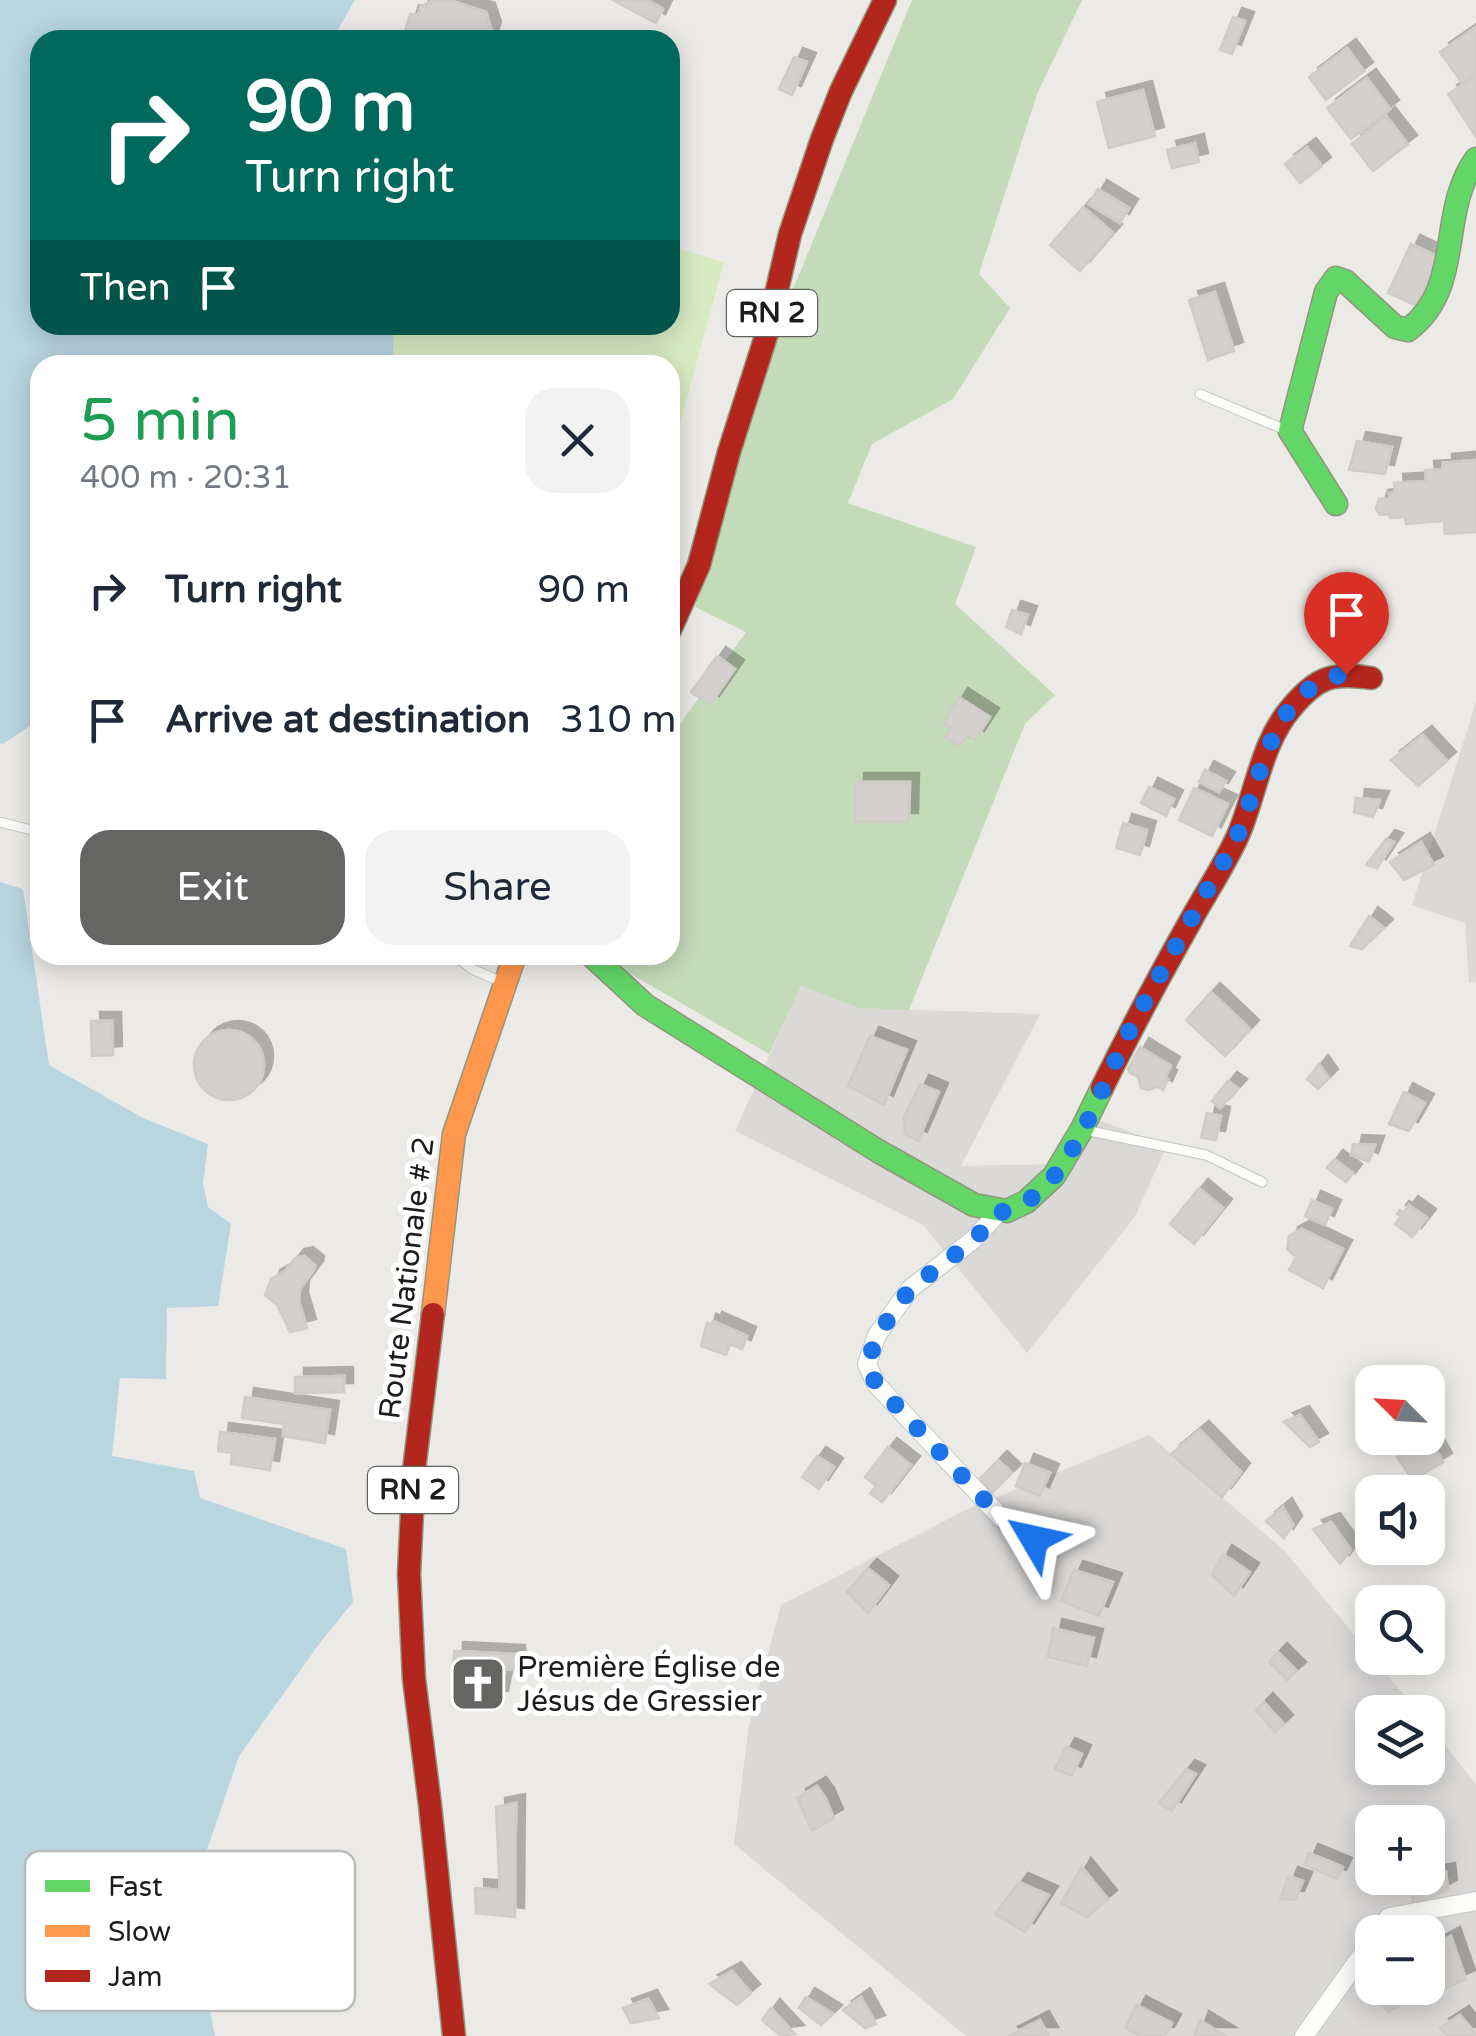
<!DOCTYPE html>
<meta charset="utf-8">
<style>
body{margin:0;font-family:"Varela Round",sans-serif;background:#f2f2f3;color:#1f2937;height:100vh;display:flex;flex-direction:column;font-size:38px;white-space:nowrap}
*{box-sizing:border-box;margin:0}
p{font-size:32px;color:#747a83}
.icon{flex:none;width:55px;height:55px;fill:none;stroke:currentColor;stroke-width:2;stroke-linecap:round;stroke-linejoin:round}
.map{position:relative;flex:1;overflow:hidden}
.details{position:absolute;left:30px;top:355px;width:650px;height:610px;display:flex;flex-direction:column;background:#fff;border-radius:30px;box-shadow:0 5px 25px #0003}
.details>*{flex:none}
.guide{position:absolute;left:30px;top:30px;width:650px;height:305px;border-radius:30px;box-shadow:0 5px 25px #0003;background:#00695c;color:#fff;overflow:hidden}
.needle{width:65px;rotate:294deg}
.fabs{position:absolute;left:1355px;top:1365px;display:grid;gap:20px}
.fabs a{display:grid;place-items:center;width:90px;height:90px;border-radius:20px;background:#fff;box-shadow:0 5px 25px #0003;font-size:50px}
.pin{position:absolute;display:grid;place-items:center;width:85px;height:85px;color:#fff;margin:-102px -42px;border-radius:50% 50% 50% 0;rotate:-45deg;box-shadow:0 0 10px #0007}
.pin .icon{rotate:45deg}
.me{position:absolute;width:110px;margin:-55px;rotate:306deg;stroke-linejoin:round;filter:drop-shadow(0 0 8px #0008)}
.turn{display:flex;align-items:center;gap:35px;height:210px;padding:0 50px;font-size:45px}
.turn .icon{width:130px;height:130px;stroke-width:2.5}
.turn b{display:block;font-size:70px;line-height:85px}
.then{display:flex;align-items:center;height:95px;padding:0 50px;background:#0003;gap:20px;font-size:38px}
.round{display:grid;place-items:center;flex:none;width:105px;height:105px;border-radius:30px;background:#f2f2f3}
.summary{display:flex;align-items:center;justify-content:space-between;height:170px;padding:0 50px}
h1{font-size:60px;font-weight:600;line-height:75px;color:#1e9e55}
.primary-button{display:flex;gap:20px;margin-top:auto;padding:20px 50px}
.primary-button a{flex:1;height:115px;border-radius:30px;background:#656563;color:#fff;font-size:40px;font-weight:600;line-height:115px;text-align:center}
.primary-button a+a{background:#f2f2f3;color:#1f2937}
ul{padding:0;list-style:none}
li{display:flex;align-items:center;gap:30px;height:130px;padding:0 50px}
li div{flex:1}
li b{display:block;font-size:38px}
li em{font-style:normal}
.map>svg:first-child{display:block}
</style>
<div class="map">
<svg width="1476" height="2036" viewBox="0 0 1476 2036">
<defs>
<filter id="shadow"><feDropShadow dx="9" dy="-9" stdDeviation="0" flood-color="#0004"/></filter>
</defs>
<rect width="100%" height="100%" fill="#eceae6"/>
<path fill="#dbd9d7" fill-rule="evenodd" d="M1476 702V982L1469 983 1465 923 1412 905Z
M801 985 859 1008 1040 1014 961 1166 1056 1164 1083 1114 1167 1146 1134 1218 1027 1353 923 1225 735 1131Z
M1149 1435 1284 1550 1418 1712H1372V1768H1428V1724L1476 1784V2036H966L734 1844 749 1725 781 1605 970 1508ZM1372 1822H1428V1878H1372ZM1372 1932H1428V1988H1372Z"/>
<path fill="#d7ebc3" d="M670 246 724 262 670 460V365H393L394 325H670Z"/>
<path fill="#c4dbba" d="M912 0H1082L1037 94 979 274 1010 308 953 399 872 444 848 503 976 547 955 604 1055 695 1025 724 909 1010 859 1008 801 986 769 1054 598 955H670V738L746 632 695 607 782 316Z"/>
<path fill="#b8d6e0" d="M0 0H355L332 40H40V325H394L393 365H40V719L3 744 0 743Z
M0 882 23 889 49 1065 143 1118 208 1144 203 1183 208 1207 231 1224 218 1306 167 1308 166 1379 120 1378 112 1456 194 1471 200 1498 346 1549 353 1602 322 1640 239 1756 178 1935 204 1978 215 2036H0Z"/>
<path fill="#d3d0cd" stroke="#cfccc7" stroke-width="2.5" filter="url(#shadow)" d="M435 0H449L486 12 492 31 489 40H402L410 14 418 15 421 6Z
M612 0H647L663 9 656 23Z
M1233 17 1245 21 1232 54 1220 50Z
M1476 27V73L1462 83 1440 52Z
M1347 48 1364 71 1326 100 1309 77Z
M794 57 807 62 792 95 779 89Z
M1476 76V137L1448 94Z
M1367 78 1390 109 1351 139 1327 108Z
M1143 90 1155 136 1109 148 1097 102Z
M1386 116 1408 144 1373 171 1352 144Z
M1195 143 1199 162 1172 168 1167 150Z
M1307 147 1322 166 1300 183 1285 164Z
M1098 189 1129 208 1120 223 1089 204Z
M1083 207 1113 233 1080 271 1050 245Z
M1411 244 1439 257 1428 283 1434 286 1424 309 1388 293Z
M1215 292 1234 351 1208 360 1189 300Z
M1357 441 1392 447 1385 474 1349 470Z
M1476 460V532L1445 534 1444 521 1406 524 1405 517 1390 518 1389 514 1380 515 1376 509 1379 499 1390 498 1389 493H1395L1394 483 1426 481 1425 470 1443 469V463Z
M1012 610 1028 615 1021 634 1006 627Z
M717 656 735 669 710 705 691 692Z
M959 697 990 717 975 740 967 735 960 746 945 737 951 728 943 723Z
M1423 735 1447 761 1418 786 1391 760Z
M1205 770 1226 781 1219 792 1199 782Z
M855 782H910L909 822H855Z
M1149 787 1174 799 1166 816 1141 803Z
M1194 788 1228 804 1212 836 1179 820Z
M1356 798 1380 800 1373 817 1354 812Z
M1123 823 1147 830 1140 855 1116 848Z
M1386 839 1394 842 1377 868 1366 865Z
M1421 842 1434 865 1404 880 1390 862Z
M1369 916 1384 928 1362 949 1350 946Z
M1211 992 1250 1029 1225 1056 1186 1020Z
M91 1021H112L113 1055 92 1056Z
M194 1065a35 35 0 1 1 70 0a35 35 0 1 1-70 0Z
M870 1036 907 1050 884 1105 848 1086Z
M1140 1047 1171 1066 1165 1078 1168 1079 1163 1090 1157 1087 1149 1090 1141 1088 1138 1077 1130 1073 1128 1069Z
M1319 1064 1329 1078 1318 1089 1307 1079Z
M1228 1081 1238 1088 1220 1108 1212 1101Z
M920 1084 939 1092 918 1141 905 1134 904 1117Z
M1404 1092 1425 1103 1409 1131 1389 1124Z
M1207 1113 1221 1116 1216 1140 1201 1138Z
M1353 1144 1375 1145 1369 1162 1351 1155Z
M1334 1159 1353 1173 1346 1182 1327 1168Z
M1199 1188 1223 1208 1194 1244 1170 1224Z
M1312 1200 1332 1209 1325 1225 1305 1216Z
M1409 1205 1427 1218 1412 1237 1395 1224 1401 1216 1397 1214 1400 1210 1404 1212Z
M1302 1229 1343 1249 1323 1288 1289 1270 1296 1257 1287 1249 1289 1236Z
M304 1256 315 1265 314 1270 300 1289 299 1301 307 1328 290 1332 277 1305 265 1295 271 1279 285 1271 295 1258Z
M713 1321 747 1336 742 1349 730 1344 726 1355 701 1346 707 1323 712 1325Z
M344 1376V1392L295 1393V1377Z
M245 1397 330 1410 325 1443 283 1436 284 1424 242 1418Z
M1300 1415 1319 1442 1310 1447 1284 1422Z
M1200 1430 1241 1472 1222 1497 1171 1454Z
M220 1432 275 1439 270 1470 231 1464 232 1453 218 1451Z
M1432 1443 1443 1462 1413 1480 1397 1457Z
M888 1447 911 1465 882 1502 870 1493 876 1486 865 1477Z
M817 1456 834 1467 819 1489 802 1477Z
M998 1460 1012 1473 992 1493 979 1480Z
M1025 1463 1050 1473 1040 1496 1016 1486Z
M1283 1507 1293 1525 1284 1538 1266 1521Z
M1331 1522 1351 1550 1340 1564 1313 1529Z
M1223 1554 1250 1572 1234 1596 1212 1575Z
M868 1568 889 1585 868 1613 847 1592Z
M1074 1570 1113 1582 1099 1616 1061 1601Z
M1053 1628 1094 1638 1087 1666 1048 1657Z
M454 1651 516 1654 517 1670 505 1669 499 1700 453 1697Z
M1278 1652 1297 1671 1287 1680 1269 1662Z
M1264 1702 1284 1724 1275 1732 1256 1710Z
M1066 1747 1082 1754 1072 1776 1055 1769Z
M1186 1769 1196 1774 1172 1811 1159 1803Z
M817 1786 825 1797 834 1818 812 1831 797 1798Z
M516 1803 515 1917 476 1913 475 1888 500 1890 496 1807Z
M1309 1853 1343 1867 1337 1879 1304 1865Z
M1082 1867 1108 1899 1087 1917 1061 1903Z
M1446 1872 1448 1889 1413 1906 1411 1878H1428V1875Z
M1289 1876 1303 1881 1295 1900 1280 1899Z
M1019 1882 1049 1895 1025 1932 995 1914Z
M1451 1936 1466 1979 1433 1994 1428 1985V1948Z
M732 1971 751 1993 737 2005 709 1984Z
M1380 1988H1408L1417 1996 1388 2012 1374 1992Z
M806 1997 833 2014 821 2025 799 2008Z
M861 1997 876 2024 865 2028 843 2010Z
M648 1999 659 2018 631 2023 623 2008Z
M1137 2005 1172 2023 1165 2036H1140L1125 2028Z
M771 2008 795 2034 781 2036 762 2020Z
M1460 2015 1476 2034V2036H1448L1440 2028Z
M1040 2020 1049 2036H1008Z
M1200 2020 1226 2036H1194Z"/>
<g fill="none" stroke-linecap="round" stroke-linejoin="round">
<g stroke="#c4c4c2" stroke-width="11">
<path id="lane" d="M1200 394 1288 431
M0 822 40 832
M454 955 472 969 502 982
M1085 1130 1206 1155 1262 1182"/>
</g>
<g stroke="#c4c4c2" stroke-width="20">
<path id="street" d="M999 1212 974 1239 910 1289 877 1335 867 1364 876 1384 1008 1525 1034 1539
M1378 1932 1389 1917 1476 1901
M1304 2036 1372 1941"/>
</g>
<g stroke="#93967e" stroke-width="25">
<path id="fast" d="M1336 504 1290 431 1326 292 1336 278 1345 281 1395 327 1408 330C1465 287 1437 214 1476 159
M591 955 645 1005 878 1151 974 1205 1007 1211 1026 1202 1054 1176 1082 1129 1102 1088"/>
</g>
<g stroke="#93967e" stroke-width="25">
<path id="slow" d="M433 1314 454 1134 515 955"/>
</g>
<g stroke="#93967e" stroke-width="25">
<path id="jam" d="M670 630 699 565 729 452 767 333 790 234 822 139 841 91 885 0
M1102 1088C1130 1031 1160 975 1191 920 1207 891 1226 863 1239 833 1256 792 1262 741 1292 707 1317 677 1333 672 1371 678
M433 1314 414 1470 409 1574 414 1679 430 1805 454 2036"/>
</g>
<use href="#lane" stroke="#fcfcfb" stroke-width="9"/>
<use href="#street" stroke="#fcfcfb" stroke-width="18"/>
<use href="#fast" stroke="#63d668" stroke-width="22"/>
<use href="#slow" stroke="#ff974d" stroke-width="22"/>
<use href="#jam" stroke="#b3261e" stroke-width="22"/>
</g>
<g fill="none" stroke-linecap="round" stroke-linejoin="round">
<path stroke="#1a73e8" stroke-width="18" stroke-dasharray="0 32.4" d="M1034 1539 1008 1525 876 1384 867 1364 878 1334 910 1289 974 1240 999 1212C1020 1211 1042 1191 1055 1175 1088 1132 1109 1070 1135 1020 1160 973 1187 928 1212 881 1221 866 1231 850 1238 834 1262 778 1272 685 1346 674"/>
</g>
<defs>
<g id="church-square" transform="scale(2.875)"><rect x="-9" y="-9" width="18" height="18" rx="4" fill="#656563" stroke="#fff"/><path d="M-1.2-6h2.4v3.5h3.3v2.4h-3.3V6h-2.4V-.1h-3.3v-2.4h3.3Z" fill="#fff"/></g>
</defs>
<g fill-rule="evenodd">
<use href="#church-square" x="478" y="1684"/>
</g>
<g text-anchor="middle" dominant-baseline="central" stroke-width="10" stroke-linejoin="round" paint-order="stroke">
<g fill="#fff" stroke="#616161" stroke-width="2.5">
<rect x="727" y="290" width="90" height="46" rx="8"/>
<rect x="368" y="1467" width="90" height="46" rx="8"/>
</g>
<g font-size="28" font-weight="bold" fill="#1d1d1d">
<text x="772" y="313">RN 2</text>
<text x="413" y="1490">RN 2</text>
</g>
<g font-size="30" fill="#1d1d1d" stroke="#fff">
<text transform="translate(407 1278) rotate(-83)">Route Nationale # 2</text>
</g>
<g font-size="30" fill="#1d1d1d" stroke="#fff" text-anchor="start">
<text x="517" y="1667">Première Église de<tspan x="517" dy="34">Jésus de Gressier</tspan></text>
</g>
</g>
<rect x="25" y="1851" width="330" height="160" rx="15" fill="#fff" stroke="#bbb" stroke-width="2.5"/>
<rect x="45" y="1880" width="45" height="12" fill="#63d668"/>
<rect x="45" y="1925" width="45" height="12" fill="#ff974d"/>
<rect x="45" y="1970" width="45" height="12" fill="#b3261e"/>
<g font-size="28" fill="#1d1d1d">
<text x="108" y="1896">Fast</text>
<text x="108" y="1941">Slow</text>
<text x="108" y="1986">Jam</text>
</g>
</svg>
<div class="fabs">
<a><svg class="needle" viewBox="-14 -14 28 28"><path d="M0-13l5 13h-10z" fill="#e53935"/><path d="M0 13l5-13h-10z" fill="#747a83"/></svg></a>
<a><svg class="icon" aria-label="sound" viewBox="0 0 24 24"><path d="M4 9h4l5-4v14l-5-4H4zM17 9q2 3 0 6"/></svg></a>
<a><svg class="icon" aria-label="search" viewBox="0 0 24 24"><circle cx="10" cy="10" r="6"/><path d="M15 15l6 6"/></svg></a>
<a><svg class="icon" aria-label="layers" viewBox="0 0 24 24"><path d="M12 4l9 5-9 5-9-5zM3 14l9 5 9-5"/></svg></a>
<a>+</a>
<a>−</a>
</div>
<div class="pin" style="left:1346px;top:674px;background:#d93025"><svg class="icon" aria-label="arrive" viewBox="0 0 24 24"><path d="M6 21V4h12l-3 4 3 4H6"/></svg></div>
<svg class="me" style="left:1034px;top:1539px" viewBox="-20 -20 40 40"><path d="M0-17L14 15 0 8-14 15z" fill="#1a73e8" stroke="#fff" stroke-width="4"/></svg>
<div class="guide">
<div class="turn"><svg class="icon" aria-label="right" viewBox="0 0 24 24"><path d="M7 20v-9h11M14 6l5 5-5 5"/></svg><div><b>90 m</b>Turn right</div></div>
<div class="then">Then<svg class="icon" aria-label="arrive" viewBox="0 0 24 24"><path d="M6 21V4h12l-3 4 3 4H6"/></svg></div>
</div>
<section class="details">
<div class="summary"><div><h1>5 min</h1><p>400 m · 20:31</p></div><a class="round"><svg class="icon" aria-label="close" viewBox="0 0 24 24"><path d="M6 6l12 12M18 6L6 18"/></svg></a></div>
<ul>
<li><svg class="icon" aria-label="right" viewBox="0 0 24 24"><path d="M7 20v-9h11M14 6l5 5-5 5"/></svg><div><b>Turn right</b></div><em>90 m</em></li>
<li><svg class="icon" aria-label="arrive" viewBox="0 0 24 24"><path d="M6 21V4h12l-3 4 3 4H6"/></svg><div><b>Arrive at destination</b></div><em>310 m</em></li>
</ul>
<div class="primary-button"><a>Exit</a><a>Share</a></div>
</section>
</div>
